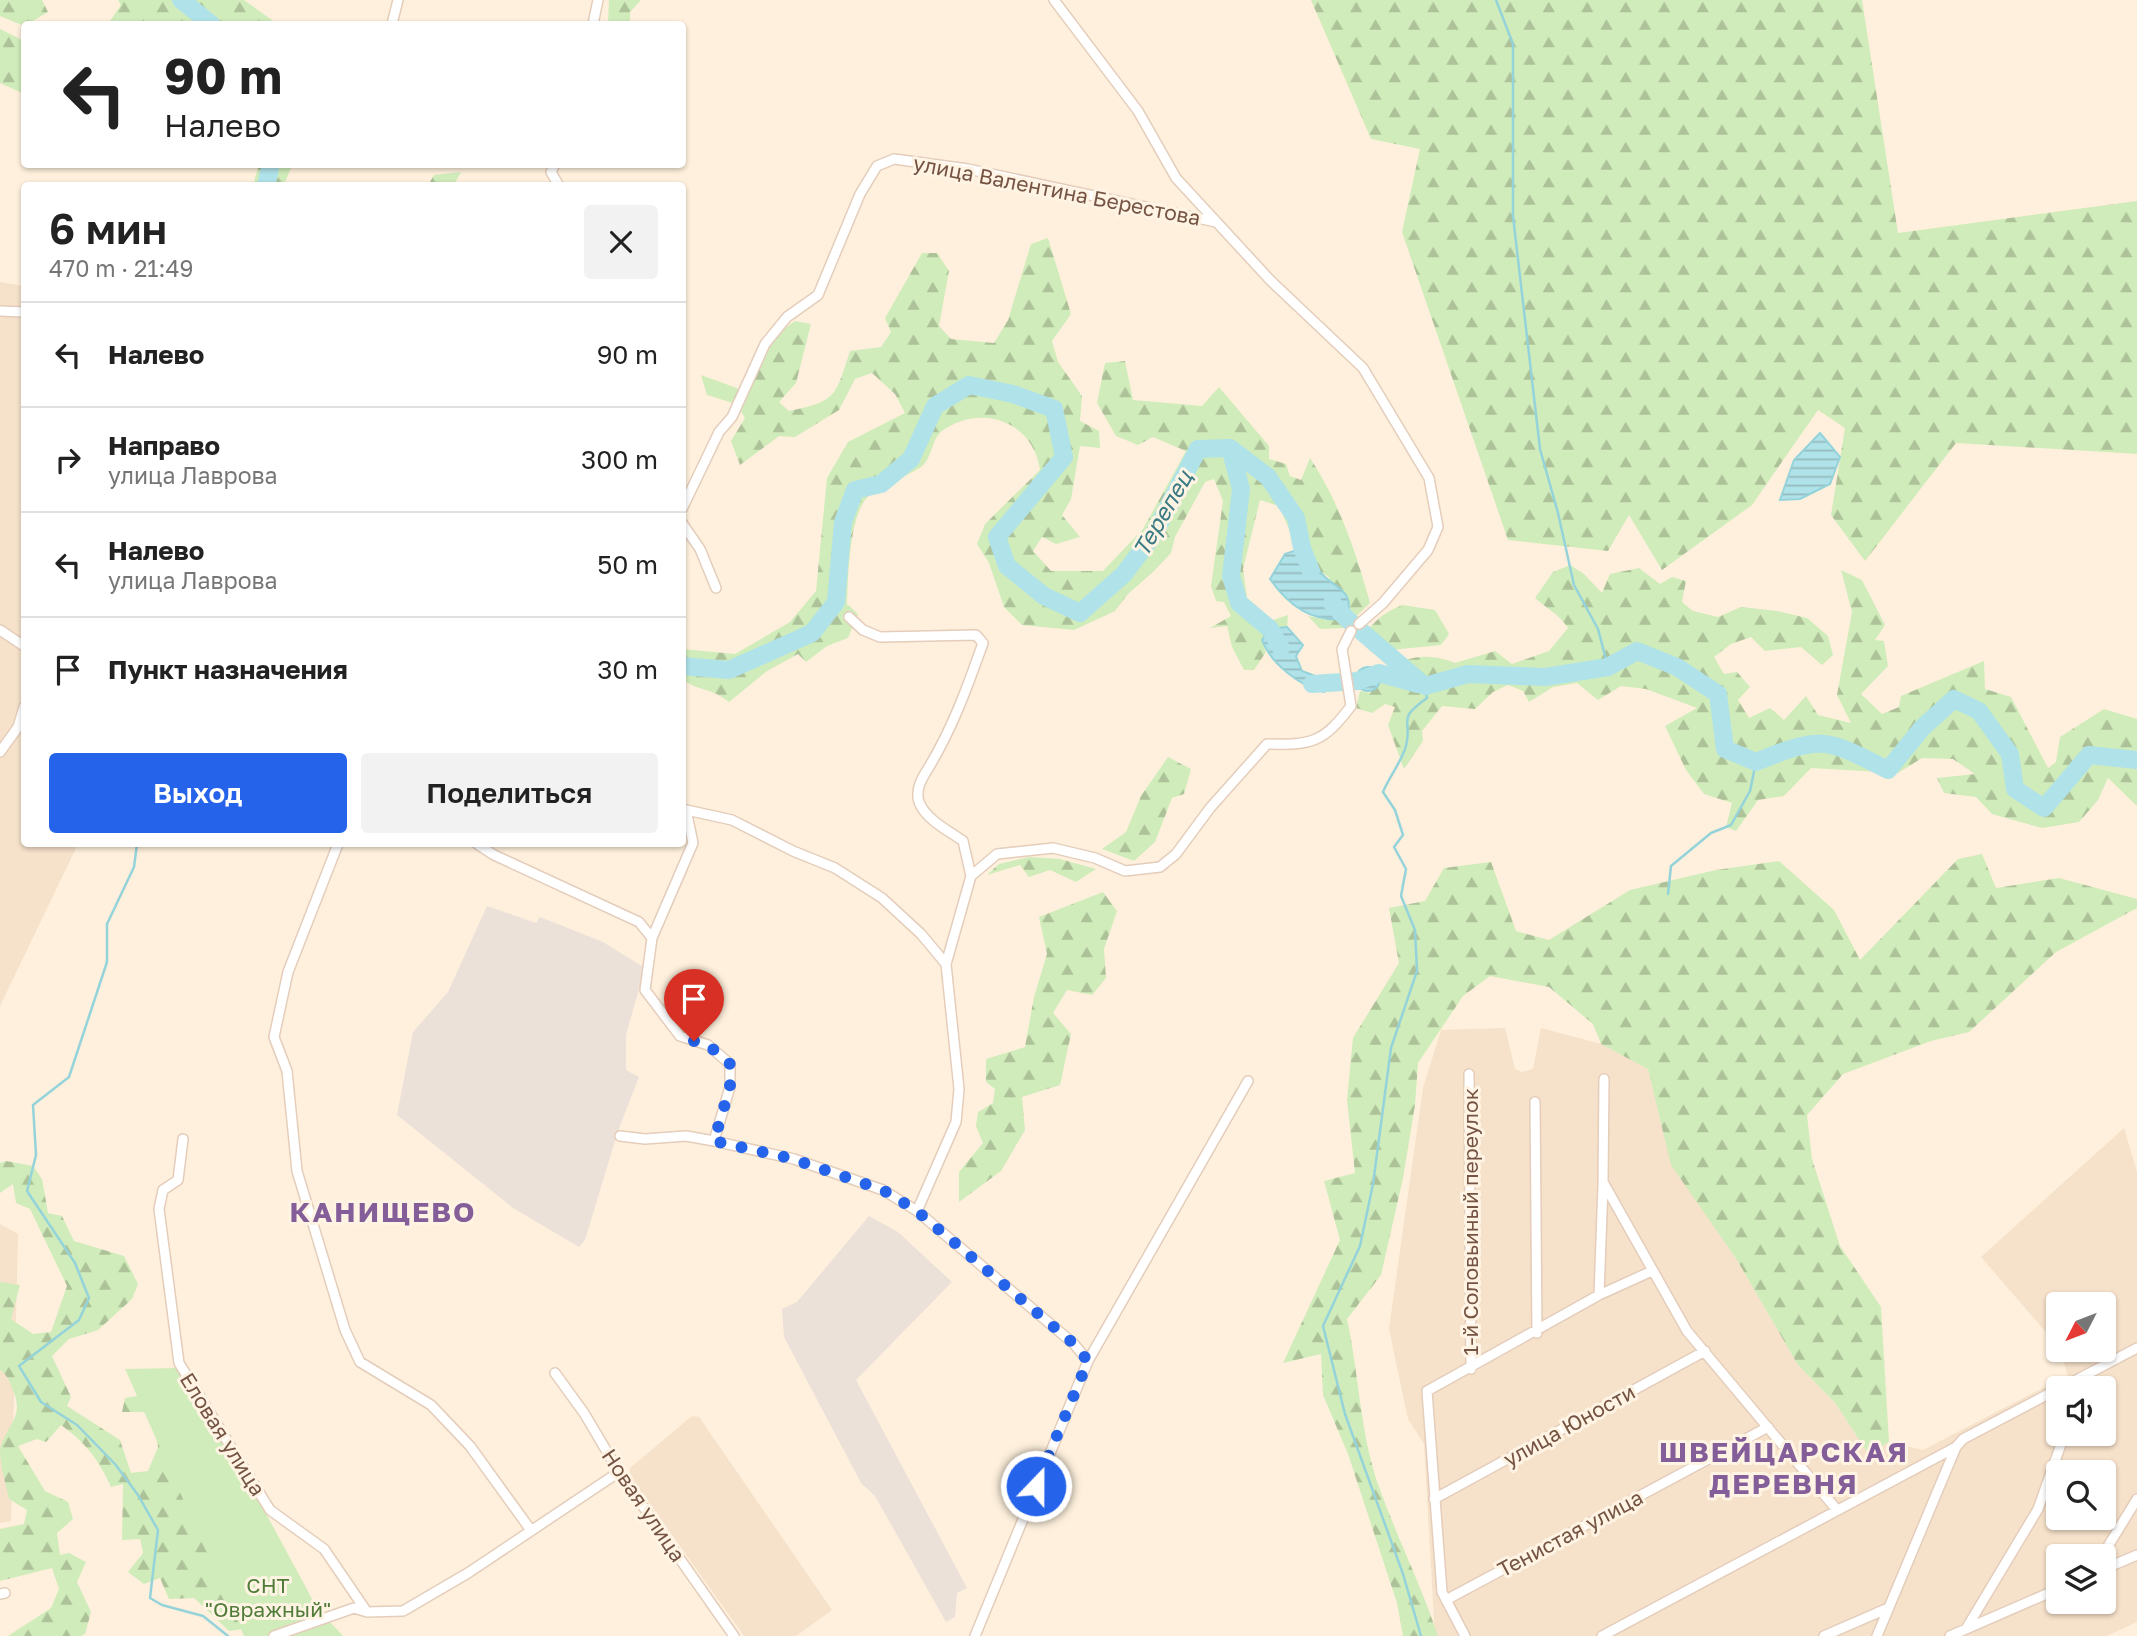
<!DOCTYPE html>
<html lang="ru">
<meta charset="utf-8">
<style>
body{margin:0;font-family:"Golos Text",sans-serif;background:#f2f2f2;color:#222;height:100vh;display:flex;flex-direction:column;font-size:26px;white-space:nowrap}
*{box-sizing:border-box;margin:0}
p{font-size:23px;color:#767676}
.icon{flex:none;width:38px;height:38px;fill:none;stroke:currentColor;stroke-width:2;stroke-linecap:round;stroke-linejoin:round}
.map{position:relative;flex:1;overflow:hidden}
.details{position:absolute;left:21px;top:182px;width:665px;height:665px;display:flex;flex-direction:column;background:#fff;border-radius:7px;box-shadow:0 2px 5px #0004}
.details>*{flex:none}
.banner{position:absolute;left:21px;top:21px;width:665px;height:147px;border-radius:7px;box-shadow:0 2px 5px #0004;background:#fff;color:#222;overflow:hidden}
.needle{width:46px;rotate:228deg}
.tools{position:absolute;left:2046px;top:1292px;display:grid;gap:14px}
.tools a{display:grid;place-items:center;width:70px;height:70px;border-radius:7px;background:#fff;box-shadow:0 2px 5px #0004;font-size:35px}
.pin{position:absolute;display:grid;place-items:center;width:60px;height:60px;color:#fff;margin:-72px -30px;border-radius:50% 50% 50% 0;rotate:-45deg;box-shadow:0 0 7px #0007}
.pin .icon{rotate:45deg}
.me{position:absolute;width:77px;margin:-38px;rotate:22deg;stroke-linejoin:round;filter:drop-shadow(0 0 5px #0008)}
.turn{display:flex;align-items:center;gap:24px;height:147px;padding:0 28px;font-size:32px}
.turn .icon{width:91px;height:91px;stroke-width:2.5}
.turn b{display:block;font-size:49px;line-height:60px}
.round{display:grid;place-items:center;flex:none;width:74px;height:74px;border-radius:7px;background:#f2f2f2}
.headline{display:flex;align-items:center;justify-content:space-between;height:119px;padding:0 28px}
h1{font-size:42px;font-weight:600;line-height:52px}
.primary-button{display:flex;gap:14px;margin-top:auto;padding:14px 28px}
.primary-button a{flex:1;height:80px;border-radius:7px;background:#2563eb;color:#fff;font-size:28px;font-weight:600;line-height:80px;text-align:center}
.primary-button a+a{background:#f2f2f2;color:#222}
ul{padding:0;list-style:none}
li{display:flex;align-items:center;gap:21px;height:105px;padding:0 28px;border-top:2px solid #e0e0e0}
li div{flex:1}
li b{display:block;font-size:26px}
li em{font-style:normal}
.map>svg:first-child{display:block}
</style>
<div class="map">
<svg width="2137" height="1636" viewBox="0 0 2137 1636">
<defs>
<pattern id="forest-firs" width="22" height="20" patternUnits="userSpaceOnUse" patternTransform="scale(1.75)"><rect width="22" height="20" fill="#d0ecba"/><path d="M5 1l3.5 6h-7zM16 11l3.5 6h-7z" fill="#adc299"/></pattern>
<pattern id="water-rules" width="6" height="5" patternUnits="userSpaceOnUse" patternTransform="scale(1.75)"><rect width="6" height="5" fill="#b0e2e9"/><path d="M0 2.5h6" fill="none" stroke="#94babe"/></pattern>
</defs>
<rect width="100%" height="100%" fill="#fef0dc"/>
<path fill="#f6e1ca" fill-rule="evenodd" d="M0 282 24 286V844H78L0 1006Z
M1505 1028 1515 1069 1522 1072 1533 1069 1541 1028 1601 1044 1648 1069 1672 1165 1737 1260 1798 1365 1836 1404 1869 1455 1889 1442 1923 1450 2068 1375 2059 1349H2104V1304H2058V1346L1981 1257 2124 1128 2137 1172V1622L2107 1636H1435L1424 1444 1408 1419 1389 1329 1423 1088 1441 1030ZM2058 1388H2104V1433H2058ZM2058 1472H2104V1517H2058ZM2058 1556H2104V1601H2058Z
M0 1224 18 1234 11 1521 0 1523Z
M692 1416 699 1417 832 1610 796 1636H744L630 1476V1468Z"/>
<path fill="#ebe1d9" d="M487 906 536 923 540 917 603 942 645 968 626 1035V1070L639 1077 618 1131 585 1240 579 1247 513 1208 397 1115 413 1032 448 992Z
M869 1216 898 1232 952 1282 856 1380 967 1588 957 1593 955 1617 946 1622 875 1496 861 1483 784 1337 782 1309 797 1302Z"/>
<path fill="url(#forest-firs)" d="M0 0H42L48 12 24 26 0 16Z
M118 0H244L272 20V24H108L121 5Z
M609 0H641L630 12V24H608Z
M1311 0H1862L1898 233 2137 201V454L1956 443 1865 561 1831 515 1845 428 1818 410 1752 505 1662 570 1629 515 1608 551 1508 540 1402 232 1420 149 1371 139Z
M0 29 24 41V94L0 83Z
M259 165V164L292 165 284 185H253Z
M461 172 454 185H428L434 175Z
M1048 238 1071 314 1052 341 1058 362 1082 396 1080 421 1099 431 1100 448 1080 446 1071 499 1062 515 1080 537 1056 544 1042 537 1033 551 1051 571H1103L1143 529 1186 451 1153 437 1138 445 1116 436 1097 403 1105 363 1125 361 1133 400 1202 406 1219 387 1269 446V459L1286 464 1290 476 1301 480 1310 458C1339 502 1356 552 1370 603L1344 628 1320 629 1308 616 1327 620 1329 577 1320 572 1313 555 1295 543 1279 506 1260 500 1243 569 1247 598 1273 620 1288 615 1287 627 1270 629 1262 640 1266 652 1254 670H1244L1232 647 1227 626 1210 628 1231 616 1224 602 1216 601 1211 586 1223 501 1214 479 1205 482 1175 537 1171 553 1154 571 1128 594 1115 611 1074 630 1022 625 1004 607 989 563 977 544 985 524 1040 470C1033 421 981 403 942 431 931 439 933 458 921 467 905 478 877 485 866 499 849 519 848 578 847 604L858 614 848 638 827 646 806 662 798 654 767 671 729 702C710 687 701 692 683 680L682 649 735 654 790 622 816 591 827 478 848 442 905 413 895 394 872 373 855 379 839 410 795 437 779 436 740 465 731 441 745 418 736 404 707 395 701 375 742 390 777 334 795 321 811 324 796 383 779 402 789 411C837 401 835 397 850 351L881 347 891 332 885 318 922 253H937L949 271 939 326 951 339 994 343 1008 320 1031 244Z
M1570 565 1584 574 1602 593 1610 574 1639 568 1660 584 1672 577 1686 581 1682 602 1693 611 1718 617 1741 607 1777 611 1807 618 1828 636 1833 655 1822 665 1801 647 1765 651 1751 637 1731 644 1714 657 1724 674 1737 672 1750 687 1738 700 1749 718 1770 708 1784 720 1806 696 1818 715 1851 723 1837 695 1852 612 1841 570 1862 580 1885 625 1875 640 1884 641 1888 666 1861 694 1882 714 1899 707 1901 696 1984 661 1985 689 2011 697 2048 768 2056 762 2060 737 2104 709 2137 719V806L2108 778 2098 800 2079 822 2042 828 1992 814 1976 797 1944 793 1937 778 1975 774 1953 759 1922 758 1898 773 1811 768 1784 796 1758 800 1736 831 1726 827 1732 803 1704 794 1686 770 1665 726 1697 708 1646 689 1621 686 1598 700 1577 683 1553 687 1529 702 1523 691 1508 685 1493 692 1475 709 1442 706 1422 731 1423 741 1404 769 1388 725 1395 707 1385 704 1372 713 1356 708 1360 691 1370 693C1377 686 1383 672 1391 667 1411 654 1435 654 1455 663L1495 651 1512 664 1549 651 1568 628C1559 614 1547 609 1535 598L1553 572Z
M1402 605 1435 610 1449 634 1441 645 1371 652 1361 641C1372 622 1382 614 1402 605Z
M1168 757 1191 769 1184 794 1172 798 1155 842 1134 861 1102 849 1126 832 1141 796Z
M1982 854 1996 888 2059 878 2137 899V908L2056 952 1969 1032 1931 1041 1843 1074 1807 1115 1812 1159 1840 1246 1881 1307 1889 1442 1869 1455 1836 1404 1798 1365 1737 1260 1671 1165 1648 1069 1601 1044 1593 1024 1549 987 1490 976 1463 996 1418 1063 1415 1105 1403 1178 1381 1275 1347 1319C1359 1374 1360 1434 1379 1487 1397 1537 1421 1585 1438 1636H1403L1397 1603 1348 1454 1323 1395 1321 1354 1283 1363 1340 1240 1324 1181 1355 1173 1347 1100 1353 1038 1399 963 1389 908 1425 901 1444 868 1491 862 1516 931 1549 940 1630 890 1716 870 1779 861 1834 910 1860 960 1958 859Z
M1029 857 1060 859 1096 869 1076 882 1050 870 1029 877 1020 865 987 875 999 864Z
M1103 892 1117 911 1104 949 1106 978 1092 995 1067 990 1053 1013 1071 1034 1060 1085 1022 1097 1025 1130 1001 1171 959 1202V1172L983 1143 976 1126 978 1112 993 1103 995 1089 986 1082V1059L1025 1047 1034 997 1047 954 1039 917Z
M6 1161 33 1166 42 1179 48 1213 62 1216 74 1241 124 1256 138 1284 132 1299 98 1330 69 1339 52 1356 71 1397 67 1406 120 1440 131 1473 148 1471 158 1447 151 1412H122L125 1398 179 1389 250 1628 229 1631 194 1598 169 1599 160 1578 144 1584 128 1572 143 1553 140 1539 122 1540 123 1484 111 1487C99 1460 85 1442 61 1425L46 1442 37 1439 18 1446 45 1491 68 1502 73 1519 57 1533 60 1555 69 1553 86 1562 77 1582 91 1612 85 1634 81 1636H8L51 1608 59 1589 52 1568 0 1581V1529L24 1524 27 1510 9 1499C6 1485 0 1465 0 1450 6 1424 26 1418 12 1388 9 1380 7 1375 0 1370V1282L20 1285 11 1319 33 1334 51 1332 67 1286 30 1209 16 1203 13 1184 0 1193V1163Z"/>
<path fill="#d0ecba" d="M177 1368 236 1458 317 1608 343 1636H244L125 1369Z"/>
<path fill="url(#water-rules)" stroke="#95d3db" stroke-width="2" d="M1820 433 1840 457 1830 484 1800 499 1780 500 1794 460Z
M1302 548C1313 555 1313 560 1319 570 1332 590 1356 586 1347 619 1312 623 1289 606 1270 579L1285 554Z
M1287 627 1303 645 1296 656 1302 671 1336 684 1324 692C1300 686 1271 664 1262 640L1270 629Z
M1356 679a12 12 0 1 1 24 0a12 12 0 1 1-24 0Z"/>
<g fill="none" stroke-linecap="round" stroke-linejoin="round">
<path stroke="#95d3db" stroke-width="2.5" d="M1496 0 1513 44V216L1540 449 1558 513 1574 585 1598 629 1608 667
M137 844 134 867 107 924V962L69 1077 33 1105 36 1155 27 1191 75 1263 89 1298 79 1320 19 1366 41 1402 77 1425 115 1464 138 1495 158 1530 150 1598 162 1605 203 1616 228 1636
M1668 894 1671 866 1711 833 1731 825 1750 791 1756 762
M1421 1636 1403 1574 1345 1414 1323 1326 1360 1246 1373 1184 1391 1048 1417 971 1415 930 1401 896 1406 869 1394 847 1403 835 1395 810 1383 792C1389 777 1402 761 1406 746 1413 718 1395 721 1427 698L1425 686"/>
<path stroke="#b0e2e9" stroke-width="18" d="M181 0 211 24
M266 186 271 164
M1230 448 1241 489 1231 576 1239 603 1270 629 1281 648
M1332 603 1347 619 1425 686 1468 674 1545 677 1608 667 1637 651 1677 667 1718 694 1725 749 1756 762C1822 735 1825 738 1888 770L1922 728 1954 699 1979 711 2010 754 2015 789 2044 808 2089 755 2137 760
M682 666 729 670 812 633 836 602 843 522 855 490 881 484 911 459 935 406 969 385 1013 394 1054 409 1064 457 997 537 1007 566 1044 596 1080 613 1124 574 1154 534 1198 449 1230 448 1268 477 1296 518 1302 548 1311 571
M1312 684 1358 681 1379 673 1418 684"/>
<g stroke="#e4cdbb" stroke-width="12">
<path id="street" d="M1054 0 1138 111 1176 178 1270 280 1363 368 1429 478 1438 527 1428 550 1383 603 1359 624
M392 24 398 0
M593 24 598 0
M555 164 551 172 559 186
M0 311 24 312
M682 509 719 432 732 417 765 344 787 317 818 295 860 194 877 166 894 159 968 169 1216 222
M682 523 700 549 716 588
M849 617 863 630 880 637 976 635 983 643C967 688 953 727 929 767 922 778 915 789 919 802 926 820 949 831 963 841L971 876
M0 630 24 646
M0 752 18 727 24 707
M682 809 732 820 793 851 835 868 882 898 921 934 946 964
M686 810 693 843 652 938 645 990 680 1036 708 1045 730 1064V1087L714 1141
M338 844 288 972 274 1037 287 1071 297 1171 345 1330 360 1362 431 1405 470 1446 530 1529
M477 844 494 855 639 922 652 938
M1469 1074 1471 1369
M1604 1079 1603 1182 1687 1331 1837 1510
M1535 1102 1537 1333
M620 1136 645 1139 686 1136 714 1141 794 1159 883 1190 917 1211 1074 1344 1088 1361 975 1636
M183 1139 178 1180 163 1190 159 1209 179 1363 270 1510 324 1549 367 1612
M917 1211 956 1122 959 1089 946 964 971 876 997 854 1053 848 1095 858 1125 871 1160 867 1176 854 1210 808 1267 744C1312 745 1323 743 1351 706L1342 649 1351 631
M1599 1295 1603 1185
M1088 1361 1248 1081
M555 1373 584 1413 619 1472 734 1636
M2061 1388 2137 1348
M1434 1499 1705 1351
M2102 1556 2137 1499
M2104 1569 2137 1555
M0 1594 5 1593
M1446 1600 1768 1427
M1966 1629 2038 1509 2065 1433
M274 1636 354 1608 367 1612 403 1611 468 1573 619 1472
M1465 1636 1442 1592 1427 1391 1599 1295 1652 1271
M1602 1636 1956 1447 1963 1439 2058 1389
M1824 1636 1886 1609
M1877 1636 1956 1447
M1950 1636 2058 1589"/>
</g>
<use href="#street" stroke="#fff" stroke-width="9"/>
</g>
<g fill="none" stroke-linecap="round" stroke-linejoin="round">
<path stroke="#2563eb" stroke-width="12" stroke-dasharray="0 21.6" d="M694 1041 708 1045 730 1064V1087L714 1141 793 1159 883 1190 917 1211 1074 1344 1088 1361 1036 1486"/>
</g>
<g text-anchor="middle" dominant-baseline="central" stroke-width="6" stroke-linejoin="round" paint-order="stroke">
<g font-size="21" fill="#755443" stroke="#fff4e4">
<text transform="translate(1057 190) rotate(11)">улица Валентина Берестова</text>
<text transform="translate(1470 1222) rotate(-90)">1-й Соловьиный переулок</text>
<text transform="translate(1569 1425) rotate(-29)">улица Юности</text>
<text transform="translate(223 1434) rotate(58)">Еловая улица</text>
<text transform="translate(644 1505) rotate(56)">Новая улица</text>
<text transform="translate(1570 1533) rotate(-28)">Тенистая улица</text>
</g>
<g font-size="21" fill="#507c3a" stroke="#fff4e4">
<text x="268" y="1585">СНТ<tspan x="268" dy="24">"Овражный"</tspan></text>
</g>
<g font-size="23" font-style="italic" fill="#397a84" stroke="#fff4e4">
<text transform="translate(1162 513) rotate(-60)">Терепец</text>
</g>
<g font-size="28" font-weight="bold" letter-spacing="2" fill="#845e99" stroke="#fff4e4">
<text x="383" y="1211">КАНИЩЕВО</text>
<text x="1784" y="1451">ШВЕЙЦАРСКАЯ<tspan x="1784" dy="32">ДЕРЕВНЯ</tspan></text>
</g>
</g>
</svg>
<div class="tools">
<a><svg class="needle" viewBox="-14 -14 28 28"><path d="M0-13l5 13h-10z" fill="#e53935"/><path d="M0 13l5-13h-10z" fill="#767676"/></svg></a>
<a><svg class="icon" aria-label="sound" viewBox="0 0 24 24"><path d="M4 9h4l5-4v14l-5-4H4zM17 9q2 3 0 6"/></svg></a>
<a><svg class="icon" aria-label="search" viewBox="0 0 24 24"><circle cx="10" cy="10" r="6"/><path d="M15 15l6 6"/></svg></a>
<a><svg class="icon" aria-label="layers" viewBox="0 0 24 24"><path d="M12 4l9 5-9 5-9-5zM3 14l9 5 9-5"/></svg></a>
</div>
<div class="pin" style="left:694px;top:1041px;background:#d93025"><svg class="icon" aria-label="arrive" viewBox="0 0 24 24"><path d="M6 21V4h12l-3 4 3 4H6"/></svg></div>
<svg class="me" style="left:1036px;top:1486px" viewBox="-20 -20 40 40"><circle r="17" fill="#2563eb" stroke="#fff" stroke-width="3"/><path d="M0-11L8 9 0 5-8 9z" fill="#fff"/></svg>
<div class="banner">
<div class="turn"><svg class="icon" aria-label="left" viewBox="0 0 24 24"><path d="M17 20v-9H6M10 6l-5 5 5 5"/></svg><div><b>90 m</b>Налево</div></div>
</div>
<section class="details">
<div class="headline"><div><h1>6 мин</h1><p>470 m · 21:49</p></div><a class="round"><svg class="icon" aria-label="close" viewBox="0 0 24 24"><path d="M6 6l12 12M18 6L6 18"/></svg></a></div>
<ul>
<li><svg class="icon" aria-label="left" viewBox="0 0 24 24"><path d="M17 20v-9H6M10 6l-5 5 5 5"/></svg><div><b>Налево</b></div><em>90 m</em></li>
<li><svg class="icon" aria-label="right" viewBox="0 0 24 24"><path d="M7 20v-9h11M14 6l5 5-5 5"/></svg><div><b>Направо</b><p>улица Лаврова</p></div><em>300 m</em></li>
<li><svg class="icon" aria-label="left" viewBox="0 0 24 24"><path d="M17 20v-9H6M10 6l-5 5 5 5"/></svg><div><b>Налево</b><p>улица Лаврова</p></div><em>50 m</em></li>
<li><svg class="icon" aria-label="arrive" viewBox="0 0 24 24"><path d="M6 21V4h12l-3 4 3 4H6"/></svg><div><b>Пункт назначения</b></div><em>30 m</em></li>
</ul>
<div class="primary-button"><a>Выход</a><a>Поделиться</a></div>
</section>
</div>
